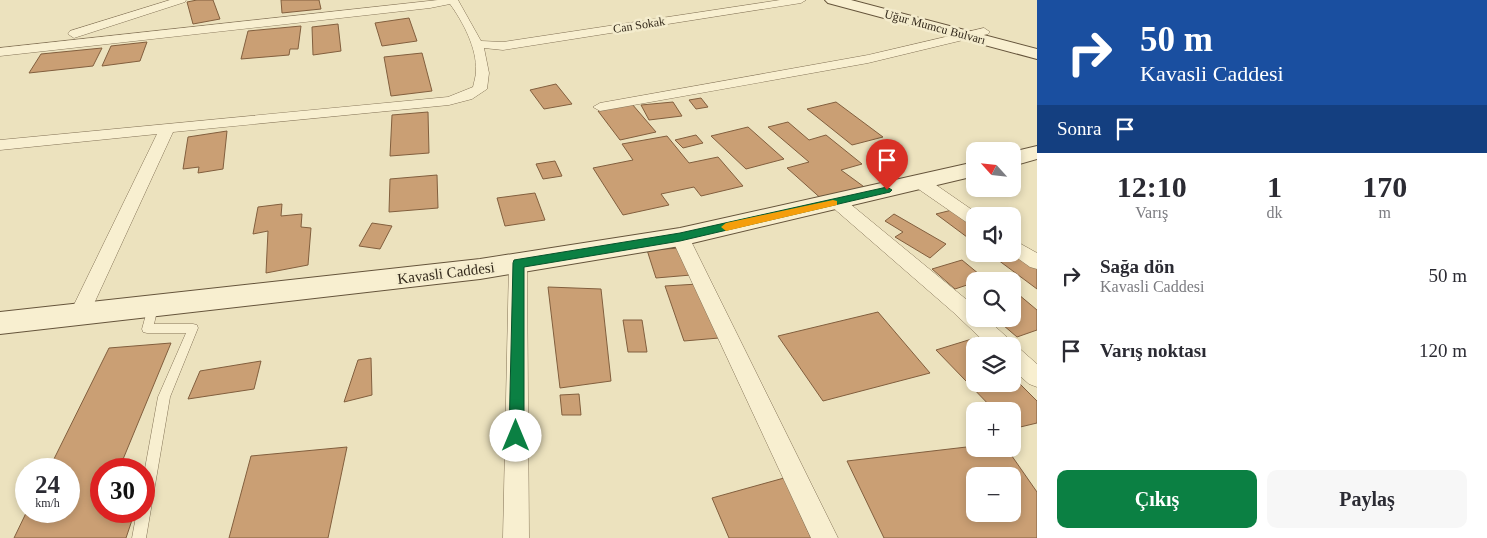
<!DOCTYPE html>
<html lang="tr">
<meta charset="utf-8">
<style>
body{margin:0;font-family:"Times New Roman",serif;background:#f7f7f7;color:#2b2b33;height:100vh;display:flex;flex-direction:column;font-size:19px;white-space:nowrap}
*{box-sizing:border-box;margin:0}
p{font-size:16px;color:#7c7c81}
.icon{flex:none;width:28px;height:28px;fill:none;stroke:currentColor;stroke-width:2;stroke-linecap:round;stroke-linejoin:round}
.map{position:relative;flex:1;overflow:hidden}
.drawer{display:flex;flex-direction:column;background:#fff;width:450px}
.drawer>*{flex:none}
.guide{background:#1a4fa0;color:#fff;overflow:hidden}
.needle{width:32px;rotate:297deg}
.controls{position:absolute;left:966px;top:142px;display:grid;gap:10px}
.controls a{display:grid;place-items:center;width:55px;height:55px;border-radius:10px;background:#fff;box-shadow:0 2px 8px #0003;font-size:25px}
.speed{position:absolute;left:15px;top:458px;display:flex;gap:10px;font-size:25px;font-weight:700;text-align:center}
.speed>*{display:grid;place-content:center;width:65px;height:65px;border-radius:50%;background:#fff;box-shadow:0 2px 8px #0003;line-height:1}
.speed small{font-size:12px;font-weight:400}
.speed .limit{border:8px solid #d22;background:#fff;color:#111}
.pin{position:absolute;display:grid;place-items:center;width:42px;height:42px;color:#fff;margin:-51px -21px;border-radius:50% 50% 50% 0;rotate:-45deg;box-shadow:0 0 5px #0007}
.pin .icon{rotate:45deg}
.me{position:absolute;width:55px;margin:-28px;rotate:0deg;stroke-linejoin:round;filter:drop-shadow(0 0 4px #0008)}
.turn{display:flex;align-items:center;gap:18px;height:105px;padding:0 20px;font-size:22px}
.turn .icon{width:65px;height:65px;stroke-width:2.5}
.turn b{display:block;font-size:35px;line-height:42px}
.then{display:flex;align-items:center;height:48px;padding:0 20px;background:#0003;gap:10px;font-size:19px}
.eta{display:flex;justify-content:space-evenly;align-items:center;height:85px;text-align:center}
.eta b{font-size:30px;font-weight:700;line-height:35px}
.cta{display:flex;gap:10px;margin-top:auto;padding:10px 20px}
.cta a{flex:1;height:58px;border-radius:10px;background:#0b8043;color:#fff;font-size:20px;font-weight:700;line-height:58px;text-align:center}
.cta a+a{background:#f7f7f7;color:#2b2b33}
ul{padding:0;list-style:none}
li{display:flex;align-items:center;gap:15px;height:75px;padding:0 20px}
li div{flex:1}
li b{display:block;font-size:19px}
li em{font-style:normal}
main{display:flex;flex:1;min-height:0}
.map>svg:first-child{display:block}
</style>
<main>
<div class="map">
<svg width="1037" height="538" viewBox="0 0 1037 538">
<rect width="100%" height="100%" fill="#ece2be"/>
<path fill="#ca9f74" stroke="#825f3e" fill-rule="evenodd" d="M197 0H213L220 19 193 24 187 2Z
M281 0H319L321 9 282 13Z
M409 18 417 41 382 46 375 23Z
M338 24 341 51 313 55 312 27Z
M301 26 298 49H290L289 55 241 59 248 31Z
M147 42 140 61 102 66 111 46Z
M102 48 93 66 29 73 41 54Z
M422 53 432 91 391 96 384 57Z
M556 84 572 104 544 109 530 90Z
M701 98 708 107 696 109 689 100Z
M673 102 682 116 649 120 641 105Z
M836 102 883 137 852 145 807 109Z
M632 104 656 132 620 140 598 111Z
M428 112 429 153 390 156 392 115Z
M788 122 809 140 826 135 862 164 841 170 867 189 825 202 787 168 809 162 768 127Z
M748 127 784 159 746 169 711 136Z
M227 131 223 169 198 173 199 167 183 169 188 137Z
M696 135 703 143 683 148 675 140Z
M667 136 689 163 718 157 743 186 701 196 694 187 661 194 669 205 623 215 593 168 633 160 622 144Z
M555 161 562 176 543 179 536 164Z
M437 175 438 208 389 212 390 179Z
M535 193 545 220 505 226 497 198Z
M282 204 281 216 302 214 301 227 311 228 308 265 266 273 268 231 253 234 258 207Z
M952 210 975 225V243L936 214Z
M894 214 946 244 930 258 895 237 903 232 885 221Z
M372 223 392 226 380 249 359 246Z
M681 248 691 275 656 278 647 250Z
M990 254H1012L1037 266V289Z
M962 260 985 279 955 289 932 269Z
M698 284 719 338 684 341 665 286Z
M548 287 601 289 611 381 560 388Z
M1012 289 1037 310V330L1017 337 996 319H1012Z
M878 312 930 373 823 401 778 336Z
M623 320H642L647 352H628Z
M975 338 983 346H975V384H1012V376L1037 401V423L1012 429V411H995L936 350Z
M171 343 119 469H101V511H135L126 538H14L27 511H69V469H49L109 348Z
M371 358 372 395 344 402 358 360Z
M261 361 254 389 188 399 200 371Z
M579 394 581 415H562L560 395Z
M975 446V449H1007L1037 492V538H884L847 461ZM975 476H1012V514H975Z
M347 447 328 538H229L251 456Z
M784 478 811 538H729L712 498Z"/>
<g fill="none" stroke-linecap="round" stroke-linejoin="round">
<g stroke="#847357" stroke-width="1">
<path id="lane" d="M153 303 157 304 158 307 154 324H193L197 325 198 328 170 397 146 538H132L137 511H144V474L158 397 186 333H147L143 332 142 329 148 307 149 304Z"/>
</g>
<g stroke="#847357" stroke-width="1">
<path id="street" d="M170 0H186L185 2 74 38 68 34 70 31Z
M438 0H458L481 41 503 42 780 0H806L801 3 503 50 484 48 489 73 487 89 472 99 449 105 173 132 86 321 79 323 72 321 69 315 157 134 0 150V140L448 97 473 87C474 82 476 76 476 71 477 48 463 22 450 4L430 8 0 56V48Z
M984 28 990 32 988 34 868 63 600 111 593 107 600 103 868 55Z
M920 177 926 178 981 216H975V226L969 224 914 186 912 182 914 178Z
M837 196 843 198 967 300 975 308V319H987L1010 340 1013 346 1020 349 1037 364V387L1029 384 1012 369V346H989L953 312 831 206 829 202 831 198Z
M680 231 686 233 689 237 838 538H811L671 237 674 233Z
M1012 239 1037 253V269L1030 267 1012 254Z
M518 256 525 258 527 263 529 538H503L509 263 511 258Z"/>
</g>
<g stroke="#65543b" stroke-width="2">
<path id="secondary" d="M825 0H851L1037 49V59L828 3Z
M1037 146V159L1012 166V152Z
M975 162V176L680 246 480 279 0 334V312L480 259 680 228Z"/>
</g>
<use href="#lane" fill="#f8efd0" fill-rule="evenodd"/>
<use href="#street" fill="#f8efd0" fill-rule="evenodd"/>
<use href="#secondary" fill="#f8efd0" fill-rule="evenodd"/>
</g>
<path fill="#0b8043" stroke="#07532c" d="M887 187 892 190 890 192 680 241 524 267V436L522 441 516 443 511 441 509 436 513 263 514 260 680 233Z"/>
<path fill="#f59e0b" d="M833 200 837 201V205L726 231 721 227 726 223Z"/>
<g text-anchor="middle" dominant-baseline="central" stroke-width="5" stroke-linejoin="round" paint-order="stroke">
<g font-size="12" fill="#33291b" stroke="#f4eccd">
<text transform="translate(639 25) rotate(-9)">Can Sokak</text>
<text transform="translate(935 27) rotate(15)">Uğur Mumcu Bulvarı</text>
</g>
<g font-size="15" fill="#33291b" stroke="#f4eccd">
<text transform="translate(446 273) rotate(-7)">Kavasli Caddesi</text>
</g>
</g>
</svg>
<div class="controls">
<a><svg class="needle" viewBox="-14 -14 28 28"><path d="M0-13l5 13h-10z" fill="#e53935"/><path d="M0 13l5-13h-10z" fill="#7c7c81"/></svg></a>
<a><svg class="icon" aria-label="sound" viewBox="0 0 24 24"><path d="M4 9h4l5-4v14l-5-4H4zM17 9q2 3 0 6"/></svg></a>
<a><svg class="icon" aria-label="search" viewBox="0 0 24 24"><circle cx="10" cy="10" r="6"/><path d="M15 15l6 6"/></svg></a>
<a><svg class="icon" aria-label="layers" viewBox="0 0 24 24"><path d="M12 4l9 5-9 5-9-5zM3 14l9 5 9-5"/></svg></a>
<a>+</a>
<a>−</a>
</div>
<div class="speed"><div>24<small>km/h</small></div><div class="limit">30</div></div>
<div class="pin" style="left:887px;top:190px;background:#d93025"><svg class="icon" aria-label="arrive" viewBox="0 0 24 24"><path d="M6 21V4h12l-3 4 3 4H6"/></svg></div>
<svg class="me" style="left:516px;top:436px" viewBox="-20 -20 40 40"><circle r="19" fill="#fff"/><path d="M0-13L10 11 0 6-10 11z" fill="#0b8043"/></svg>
</div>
<section class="drawer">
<div class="guide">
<div class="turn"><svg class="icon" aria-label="right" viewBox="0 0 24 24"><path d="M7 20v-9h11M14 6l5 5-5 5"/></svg><div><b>50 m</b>Kavasli Caddesi</div></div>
<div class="then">Sonra<svg class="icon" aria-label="arrive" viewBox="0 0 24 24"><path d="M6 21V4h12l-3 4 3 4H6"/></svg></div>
</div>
<div class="eta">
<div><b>12:10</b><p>Varış</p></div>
<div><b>1</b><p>dk</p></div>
<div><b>170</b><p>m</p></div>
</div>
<ul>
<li><svg class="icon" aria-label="right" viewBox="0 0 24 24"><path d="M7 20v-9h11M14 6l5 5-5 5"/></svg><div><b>Sağa dön</b><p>Kavasli Caddesi</p></div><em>50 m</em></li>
<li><svg class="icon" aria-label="arrive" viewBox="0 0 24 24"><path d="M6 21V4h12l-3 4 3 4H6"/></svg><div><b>Varış noktası</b></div><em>120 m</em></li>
</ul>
<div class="cta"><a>Çıkış</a><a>Paylaş</a></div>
</section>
</main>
